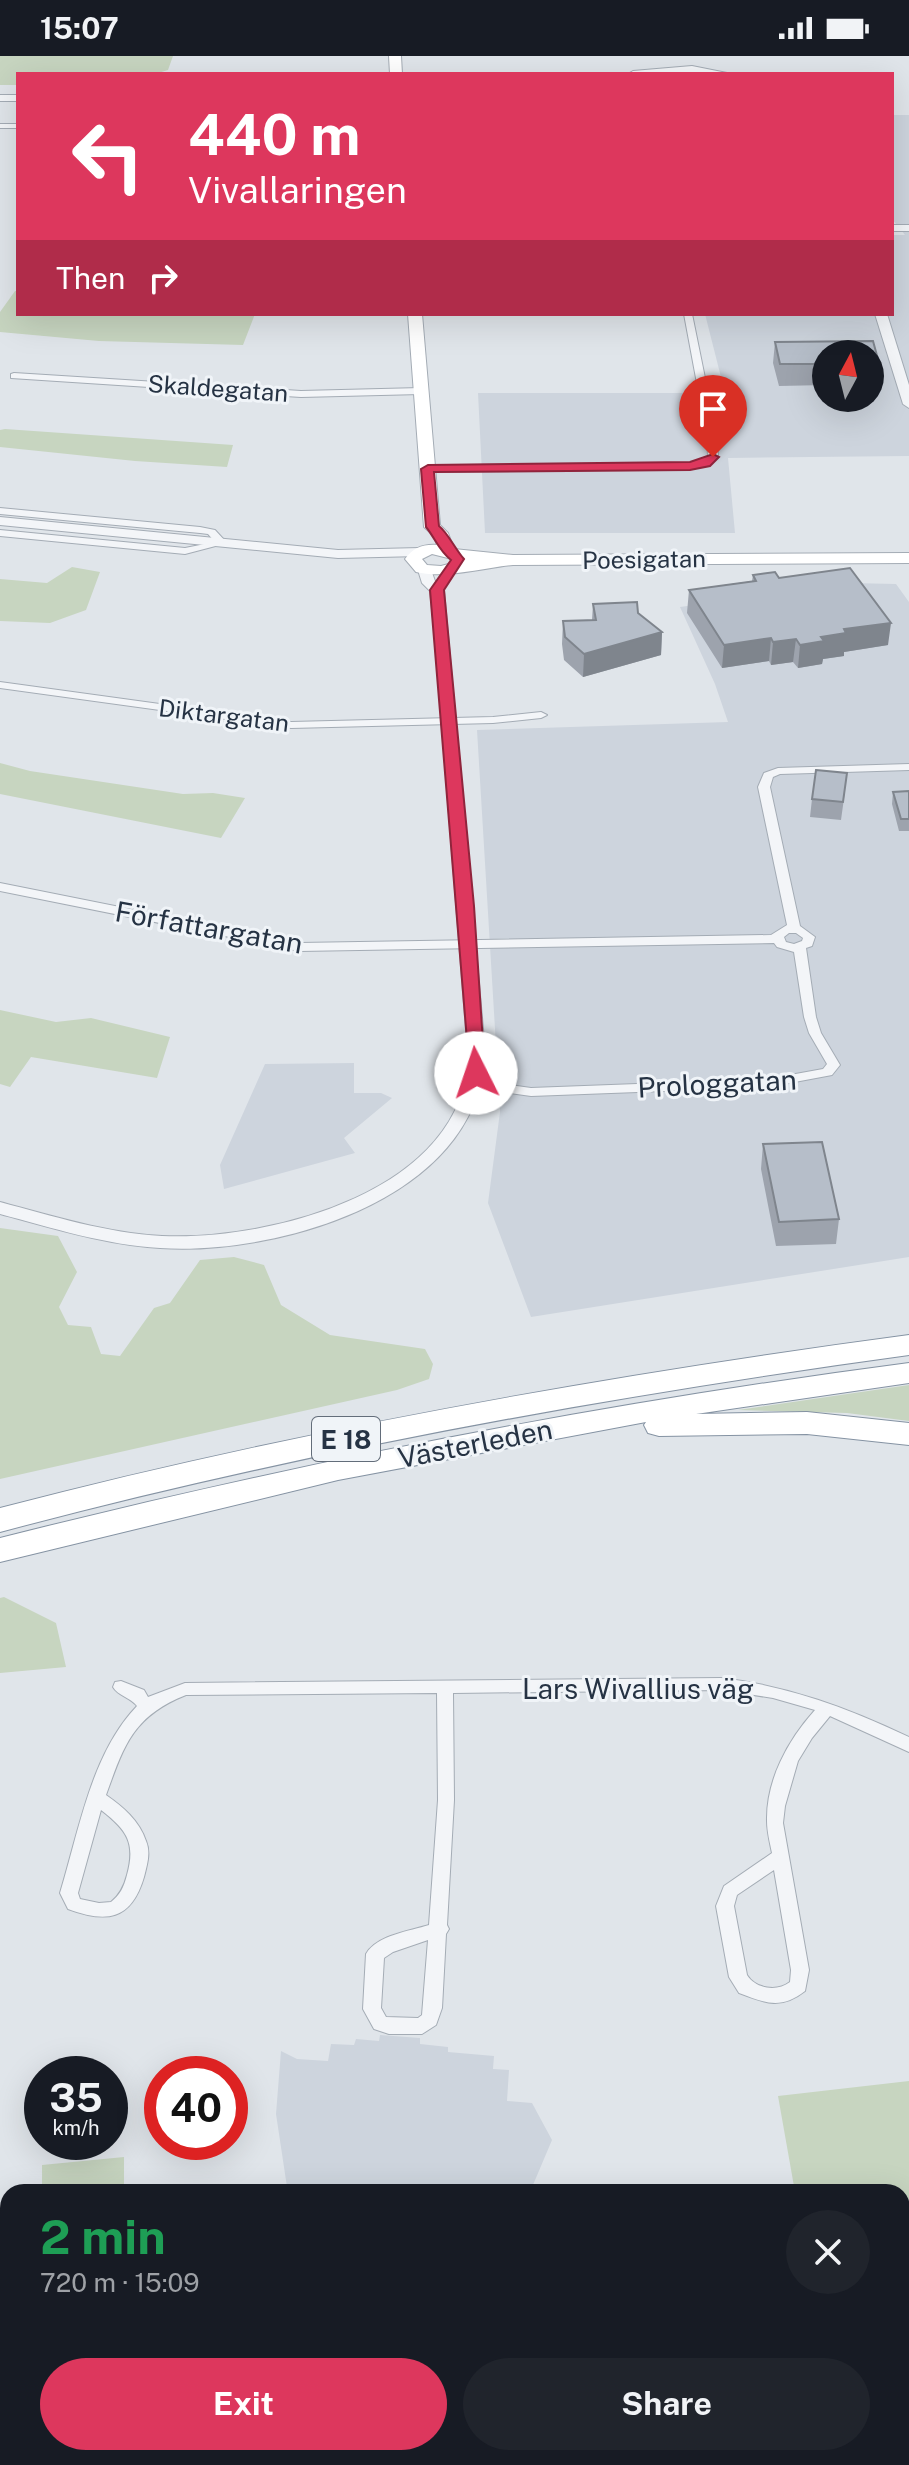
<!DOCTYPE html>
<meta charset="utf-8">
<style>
body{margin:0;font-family:"Public Sans",sans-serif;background:#20242c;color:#f1f3f6;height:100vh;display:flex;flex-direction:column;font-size:30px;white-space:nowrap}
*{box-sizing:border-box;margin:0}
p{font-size:26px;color:#9ea1a6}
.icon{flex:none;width:44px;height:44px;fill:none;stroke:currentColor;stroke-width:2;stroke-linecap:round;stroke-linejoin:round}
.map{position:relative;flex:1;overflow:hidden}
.panel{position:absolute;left:0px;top:2128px;width:910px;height:282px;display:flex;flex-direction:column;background:#171b24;border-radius:24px 24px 0 0;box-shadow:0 8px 32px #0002}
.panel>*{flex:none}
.banner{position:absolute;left:16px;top:16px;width:878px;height:244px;border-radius:0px;box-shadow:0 8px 32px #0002;background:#dd375d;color:#fff;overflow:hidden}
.needle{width:52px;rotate:7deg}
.buttons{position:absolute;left:812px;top:284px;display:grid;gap:16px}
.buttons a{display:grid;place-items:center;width:72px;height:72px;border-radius:50%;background:#171b24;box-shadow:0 8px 32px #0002;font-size:40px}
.speed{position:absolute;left:24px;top:2000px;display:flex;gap:16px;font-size:40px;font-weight:700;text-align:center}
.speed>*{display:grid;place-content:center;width:104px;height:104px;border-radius:50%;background:#171b24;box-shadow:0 8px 32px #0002;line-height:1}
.speed small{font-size:20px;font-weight:400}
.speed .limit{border:12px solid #d22;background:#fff;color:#111}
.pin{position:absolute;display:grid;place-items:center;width:68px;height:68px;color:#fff;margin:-82px -34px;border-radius:50% 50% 50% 0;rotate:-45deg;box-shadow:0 0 8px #0007}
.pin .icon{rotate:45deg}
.me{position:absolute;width:88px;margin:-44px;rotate:356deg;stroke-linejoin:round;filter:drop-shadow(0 0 6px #0008)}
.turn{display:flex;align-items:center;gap:28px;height:168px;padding:0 40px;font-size:36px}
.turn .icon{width:104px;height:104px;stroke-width:2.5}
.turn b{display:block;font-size:56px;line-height:68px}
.then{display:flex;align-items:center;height:76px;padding:0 40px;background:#0003;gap:16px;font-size:30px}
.round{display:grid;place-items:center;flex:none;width:84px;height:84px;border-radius:42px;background:#20242c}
.head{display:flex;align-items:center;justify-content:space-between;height:136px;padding:0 40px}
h1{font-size:48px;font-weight:700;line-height:60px;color:#1e9e55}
.primary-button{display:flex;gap:16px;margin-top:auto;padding:16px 40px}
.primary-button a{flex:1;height:92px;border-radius:48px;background:#dd375d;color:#fff;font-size:32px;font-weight:700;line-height:92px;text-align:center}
.primary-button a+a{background:#20242c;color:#f1f3f6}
.status{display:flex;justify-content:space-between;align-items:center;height:56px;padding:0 40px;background:#171b24;direction:ltr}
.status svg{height:22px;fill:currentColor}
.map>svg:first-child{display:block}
</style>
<div class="status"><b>15:07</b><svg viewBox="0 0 49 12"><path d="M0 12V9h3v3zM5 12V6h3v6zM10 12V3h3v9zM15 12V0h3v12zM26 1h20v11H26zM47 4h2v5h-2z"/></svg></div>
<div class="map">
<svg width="909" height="2409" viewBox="0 0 909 2409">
<rect width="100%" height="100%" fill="#e0e5ea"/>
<path fill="#cdd4dd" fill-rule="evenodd" d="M892 59H909V400L728 402 735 477H485L478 337H725L705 258H892V179H905L892 163ZM826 298H870V342H826Z
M850 527 896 528 909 546V1201L531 1261 488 1147 500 1056 477 674 728 666 715 628 680 551Z
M354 1007V1037H381L392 1042 344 1082 355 1097 224 1133 220 1109 265 1008Z
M380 1979 420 1982V1988L448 1991V1996L494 2000 493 2013 509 2014 507 2045 532 2047 552 2084 530 2136H291L287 2131 276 2058 281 1995 297 2003 328 2005 331 1988 354 1989 356 1983 379 1985Z"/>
<path fill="#c7d5c0" d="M0 0H173L168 14 155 18H18V29H0Z
M15 235H18V258H255L243 289 99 285 0 276V256Z
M5 373 233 389 227 411 135 405 0 391V374Z
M72 511 100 516 86 554 50 567 0 565V523L47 527Z
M0 707 30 715 183 738 213 737 245 742 221 782 0 738Z
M0 954 56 966 91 962 170 981 157 1022 31 1001 10 1031 0 1028Z
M0 1172 58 1180 77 1216 59 1251 68 1269 91 1271 101 1298 120 1300 154 1252 170 1247 200 1204 234 1201 264 1209 281 1249 330 1279 425 1293 433 1308 429 1323 397 1334 0 1423Z
M909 1329V1365L847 1357 738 1354Z
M4 1541 56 1567 66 1611 0 1617V1542Z
M909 2025V2377L902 2371V2136H795L778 2040Z
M124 2101V2136H42V2109Z
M49 2402H574L573 2409H81Z"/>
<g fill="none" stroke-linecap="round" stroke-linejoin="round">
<g stroke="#a4acb5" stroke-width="2">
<path id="minor" d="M0 68H18V72H0Z
M892 169H909V175H892Z
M684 258H692L717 381 718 401 709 409 690 413 428 416 423 413 428 410 690 407 703 405 708 400 707 381Z
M14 317 301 335 421 332 426 335 421 338 301 341 11 322V318Z
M0 452 200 471 215 474 227 487 185 498 0 480V474L185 492 215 486 208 478 200 477 0 458Z
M0 626 291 666 493 661 541 656 547 659 541 662 493 667 291 672 0 632Z
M909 708V714L780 718 773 721 770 731 800 870 815 881 812 890 806 892 816 961 821 977 840 1009 832 1019 768 1031 531 1040 473 1032 466 1028 473 1024 531 1032 768 1023 823 1013 827 1008 809 977 804 961 794 896 777 891 774 887 299 895 0 835V827L299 887 771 879 787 869 758 731 764 717 778 712ZM789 877H796L803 882 802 885 794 888 786 886 784 881Z
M721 1622C789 1630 848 1652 909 1681V1696L830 1660 812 1682 798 1705 785 1750 783 1767 809 1914 805 1935C781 1954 765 1947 739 1937L729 1921 716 1850 724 1830 772 1797C770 1787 767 1776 767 1765 766 1724 788 1684 815 1654L773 1642 721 1634 453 1637 454 1744 447 1869 449 1873 446 1878 442 1952 436 1969 422 1978H389L374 1973 363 1953 366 1898C377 1879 410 1875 429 1869L438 1744 437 1637 186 1639C133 1660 124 1689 106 1739 123 1751 139 1764 146 1785 151 1797 147 1809 144 1821 131 1865 106 1867 68 1853L60 1837C79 1775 91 1698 137 1650 130 1641 118 1640 113 1631L115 1626 121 1625 144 1634 148 1641 185 1627ZM101 1754C127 1774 136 1787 127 1819 124 1831 120 1839 111 1846L99 1847 80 1843 78 1837ZM774 1814 791 1914 790 1926C777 1936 756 1933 747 1919L734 1850 737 1839ZM428 1884 422 1959 418 1962 386 1961 381 1952 384 1902 393 1896Z"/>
</g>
<g stroke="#a4acb5" stroke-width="2">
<path id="tertiary" d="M692 10 732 18H628L633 15Z
M0 39H18V45H0Z
M875 258H887L909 329V352L903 348Z
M0 461 338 494 420 492 427 496 420 500 338 502 0 469Z
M425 510 430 511 435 525 444 534 484 984C493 1138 282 1200 160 1192 106 1189 52 1172 0 1158V1146C52 1160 107 1177 162 1180 270 1185 466 1135 468 999L435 581 430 535 422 527 418 514Z"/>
</g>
<g stroke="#a4acb5" stroke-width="2">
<path id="secondary" d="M389 0H401L402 18H390Z
M408 258H422L440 469 448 477 454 493 513 499 909 497V507L513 509C483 512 444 523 416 516L405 503C413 492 423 488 437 489L433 479 424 471ZM432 498 460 505 441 510 427 509 422 503Z"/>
</g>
<g stroke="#8593a3" stroke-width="2">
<path id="motorway" d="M909 1279V1299C603 1341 299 1396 0 1476V1452C299 1374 603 1320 909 1279Z
M909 1307V1327L696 1358 807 1356 909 1367V1389L807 1378 659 1380 648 1377 644 1369 646 1366 338 1424 0 1506V1482C300 1406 602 1347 909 1307Z"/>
</g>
<use href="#minor" fill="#f3f5f8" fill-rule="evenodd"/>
<use href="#tertiary" fill="#f3f5f8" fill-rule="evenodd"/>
<use href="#secondary" fill="#fff" fill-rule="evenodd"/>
<use href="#motorway" fill="#fff" fill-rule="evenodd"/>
</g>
<path fill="#9da3ad" d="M873 285 879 307 877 328 870 329V298H826V329L779 330 773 307 775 286Z
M753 519 888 589 844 596V600L823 603 822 608 798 612 793 606 771 609 769 605 722 612 687 557 689 534 752 525Z
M593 548 638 557 662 576 661 599 583 621 564 604 562 588 563 565 592 564Z
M845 735 841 764 810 761 812 743Z
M909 735V775H899L892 748 893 736Z
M763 1088 839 1163 836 1188 776 1190 761 1113Z"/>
<path fill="#7f858d" d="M891 567 888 589 844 596V600L823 603 822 608 798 612 800 589 844 573Z
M662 576 661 599 583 621 584 598Z
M771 582 769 605 722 612 724 589Z
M796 583 793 606 771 609 773 586Z"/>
<path fill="#b6bec9" stroke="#7f858d" stroke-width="2" d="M873 285 879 307H870V298H826V308H780L775 286Z
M850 512 891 567 844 573 846 577 821 581 824 585 800 589 796 583 773 586 771 582 724 589 689 534 756 525 753 519 775 516 779 522Z
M637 546 638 557 662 576 584 598 565 581 563 565 596 564 593 548Z
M816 714 847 717 843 746 812 743Z
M909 735V763H901L893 736Z
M822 1086 839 1163 779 1166 763 1088Z"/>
<path fill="#dd375d" stroke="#90243c" stroke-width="2" d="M713 398 719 401 710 410 690 414 434 416 439 470C448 477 455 493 464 503L444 534 474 850 485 1017 476 1022 470 1021 430 534 451 504C439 495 435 482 426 471L421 413 428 409 690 406Z"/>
<g text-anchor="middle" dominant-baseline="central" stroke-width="6" stroke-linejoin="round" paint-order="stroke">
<g font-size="24" fill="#263344" stroke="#f0f4f8">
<text transform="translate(218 332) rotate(4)">Skaldegatan</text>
<text transform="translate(644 503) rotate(-1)">Poesigatan</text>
<text transform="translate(224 659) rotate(7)">Diktargatan</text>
</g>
<rect fill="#f0f4f8" stroke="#636d7a" stroke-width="2" x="312" y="1361" width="68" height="44" rx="6"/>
<g font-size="26" font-weight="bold" fill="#263344">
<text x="346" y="1383">E 18</text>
</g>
<g font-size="28" fill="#263344" stroke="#f0f4f8">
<text transform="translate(209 871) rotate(10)">Författargatan</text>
<text transform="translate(717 1027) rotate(-3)">Prologgatan</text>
<text transform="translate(475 1387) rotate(-11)">Västerleden</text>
<text x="638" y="1632">Lars Wivallius väg</text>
</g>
</g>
</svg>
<div class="buttons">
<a><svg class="needle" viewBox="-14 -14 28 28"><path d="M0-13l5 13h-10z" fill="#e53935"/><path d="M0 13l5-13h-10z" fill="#9ea1a6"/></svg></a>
</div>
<div class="speed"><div>35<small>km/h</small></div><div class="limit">40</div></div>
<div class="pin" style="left:713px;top:401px;background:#d93025"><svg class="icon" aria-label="arrive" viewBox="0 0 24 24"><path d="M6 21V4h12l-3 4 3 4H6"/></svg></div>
<svg class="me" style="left:476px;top:1017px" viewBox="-20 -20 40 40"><circle r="19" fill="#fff"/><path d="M0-13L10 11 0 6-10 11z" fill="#dd375d"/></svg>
<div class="banner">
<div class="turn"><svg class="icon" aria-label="left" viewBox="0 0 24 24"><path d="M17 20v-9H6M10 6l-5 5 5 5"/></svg><div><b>440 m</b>Vivallaringen</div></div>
<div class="then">Then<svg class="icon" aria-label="right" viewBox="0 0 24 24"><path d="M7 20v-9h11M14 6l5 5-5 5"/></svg></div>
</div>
<section class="panel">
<div class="head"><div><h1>2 min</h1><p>720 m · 15:09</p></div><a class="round"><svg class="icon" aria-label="close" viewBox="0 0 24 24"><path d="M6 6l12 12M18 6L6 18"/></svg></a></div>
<div class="primary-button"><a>Exit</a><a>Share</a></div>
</section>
</div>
